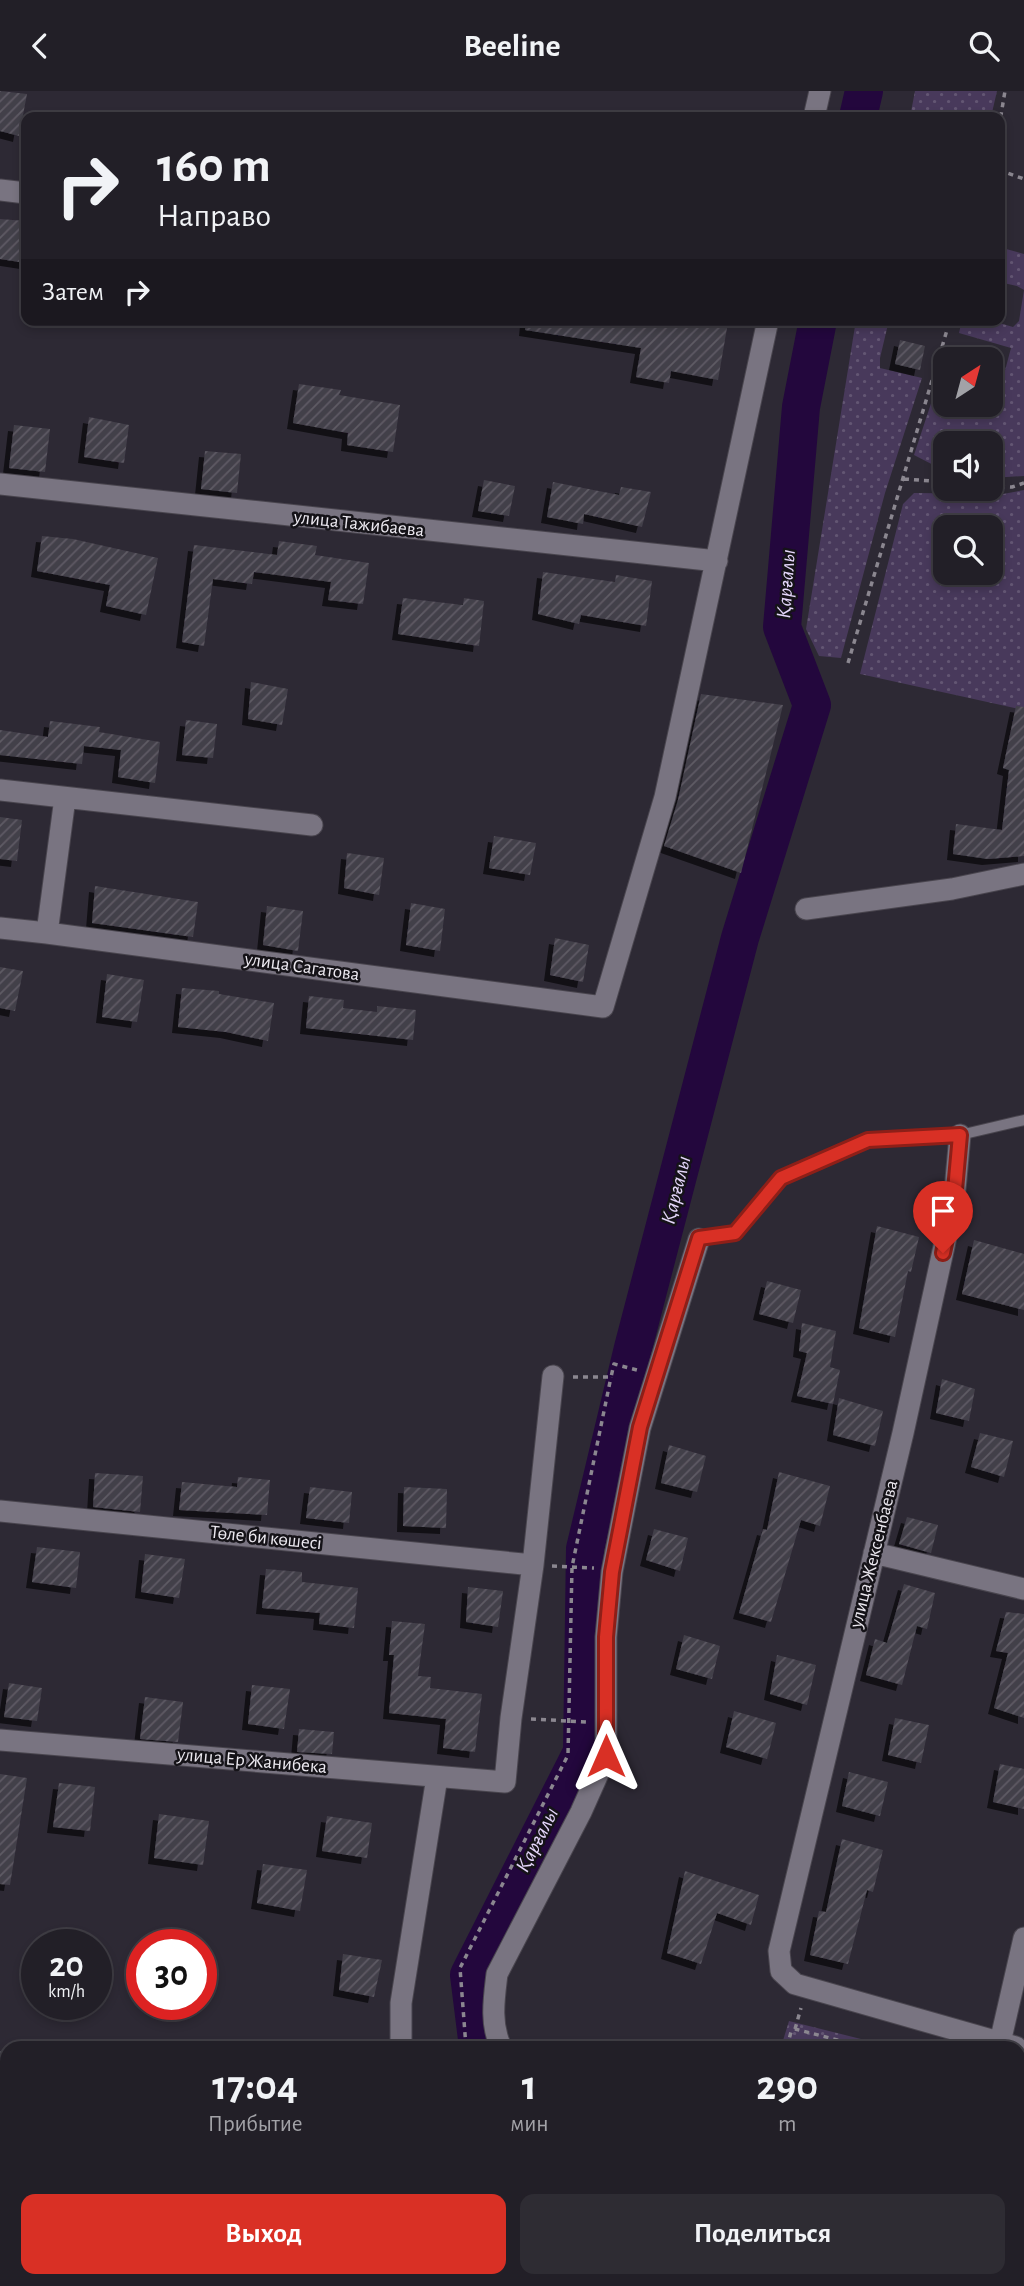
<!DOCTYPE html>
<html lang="ru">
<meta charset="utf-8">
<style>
body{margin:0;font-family:"Alegreya Sans",sans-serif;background:#2e2c33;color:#f1f3f6;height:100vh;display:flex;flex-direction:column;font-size:26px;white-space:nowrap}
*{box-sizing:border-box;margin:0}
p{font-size:23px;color:#a2a2a7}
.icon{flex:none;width:38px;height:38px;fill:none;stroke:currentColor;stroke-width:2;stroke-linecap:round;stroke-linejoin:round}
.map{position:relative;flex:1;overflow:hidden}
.drawer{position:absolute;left:0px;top:1950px;width:1026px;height:247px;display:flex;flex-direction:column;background:#221f27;border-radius:21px 21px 0 0;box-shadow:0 4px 10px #0003,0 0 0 2px #3f3d44}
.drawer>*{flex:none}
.banner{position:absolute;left:21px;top:21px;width:984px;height:214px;border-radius:14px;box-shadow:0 4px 10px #0003,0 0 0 2px #3f3d44;background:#221f27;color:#f1f3f6;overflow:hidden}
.needle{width:46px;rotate:36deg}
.tools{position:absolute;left:933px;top:256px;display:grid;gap:14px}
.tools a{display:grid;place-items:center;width:70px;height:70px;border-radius:14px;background:#221f27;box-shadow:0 4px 10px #0003,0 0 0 2px #3f3d44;font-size:35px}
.speed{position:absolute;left:21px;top:1838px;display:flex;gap:14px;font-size:35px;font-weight:700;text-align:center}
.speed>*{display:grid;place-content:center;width:91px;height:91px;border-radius:50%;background:#221f27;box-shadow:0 4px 10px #0003,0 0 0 2px #3f3d44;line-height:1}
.speed small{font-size:18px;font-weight:400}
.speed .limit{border:10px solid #d22;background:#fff;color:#111}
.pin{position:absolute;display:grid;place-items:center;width:60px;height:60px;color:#fff;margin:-72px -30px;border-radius:50% 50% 50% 0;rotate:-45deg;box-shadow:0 0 7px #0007}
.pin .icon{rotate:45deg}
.me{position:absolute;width:77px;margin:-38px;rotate:0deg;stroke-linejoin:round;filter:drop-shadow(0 0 5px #0008)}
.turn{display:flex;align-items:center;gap:24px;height:147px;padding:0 21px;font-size:32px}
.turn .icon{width:91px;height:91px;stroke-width:2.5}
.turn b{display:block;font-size:49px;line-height:60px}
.then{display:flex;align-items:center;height:66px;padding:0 21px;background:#0003;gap:14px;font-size:26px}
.eta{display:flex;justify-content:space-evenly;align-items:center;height:119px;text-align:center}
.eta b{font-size:42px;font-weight:700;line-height:49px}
.primary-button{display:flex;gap:14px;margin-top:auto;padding:14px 21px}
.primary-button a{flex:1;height:80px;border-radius:14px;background:#d93025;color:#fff;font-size:28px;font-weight:700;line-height:80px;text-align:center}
.primary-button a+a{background:#2e2c33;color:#f1f3f6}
header{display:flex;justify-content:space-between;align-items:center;height:91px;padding:0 21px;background:#221f27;font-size:32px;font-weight:700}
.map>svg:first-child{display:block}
</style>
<header><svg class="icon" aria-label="back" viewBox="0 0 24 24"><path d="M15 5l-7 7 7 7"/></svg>Beeline<svg class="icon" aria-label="search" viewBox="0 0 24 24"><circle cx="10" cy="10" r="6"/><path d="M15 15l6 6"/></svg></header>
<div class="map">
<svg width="1024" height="2195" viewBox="0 0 1024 2195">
<defs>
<pattern id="grass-dots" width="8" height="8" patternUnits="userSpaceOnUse" patternTransform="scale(1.75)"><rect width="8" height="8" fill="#48395b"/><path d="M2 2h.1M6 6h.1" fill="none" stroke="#635673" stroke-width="1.8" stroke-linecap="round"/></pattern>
<pattern id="cemetery-stones" width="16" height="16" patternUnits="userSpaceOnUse" patternTransform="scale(1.75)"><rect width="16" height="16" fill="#48395b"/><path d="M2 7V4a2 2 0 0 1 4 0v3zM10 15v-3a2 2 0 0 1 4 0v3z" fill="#635673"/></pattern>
<pattern id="building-hatch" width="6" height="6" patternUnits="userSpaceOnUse" patternTransform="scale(1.75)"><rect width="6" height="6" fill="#433f4a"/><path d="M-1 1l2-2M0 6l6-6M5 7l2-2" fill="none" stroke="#5e5b64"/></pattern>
<filter id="shadow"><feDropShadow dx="-6" dy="6" stdDeviation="0" flood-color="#0009"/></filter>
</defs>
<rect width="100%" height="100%" fill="#2d2934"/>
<path fill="url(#grass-dots)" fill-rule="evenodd" d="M915 0H997L991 26H910Z
M999 156 1024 163V199L1017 195 999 191Z
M1024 199V385L991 387 990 352H945V380L914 364 943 276 945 313H990L991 285 1003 287 1011 257 959 242 962 229H989L1013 236 1019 230Z
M856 229H889L880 267V277L922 287 885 402 841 567 819 565 806 538Z
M1024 399V619L860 583 903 413 914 402 1003 403ZM945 436H990V481H945Z
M789 1930 893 1956H781Z"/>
<path fill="url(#cemetery-stones)" d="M495 2189H606L621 2195H495Z"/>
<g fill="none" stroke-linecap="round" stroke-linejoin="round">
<path stroke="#23073d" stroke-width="38" d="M858 26 864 0
M478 1956 469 1884 582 1661 585 1458 633 1257 740 847 812 614 782 536 801 316 818 229
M478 2189 479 2195"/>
</g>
<path fill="url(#building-hatch)" filter="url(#shadow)" d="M0 0 27 3 19 45 0 40Z
M0 128 26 130V172L0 168Z
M526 229H686L727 237 718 289 671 280 669 292 636 286 641 257 525 239Z
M900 249 925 255 920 279 895 273Z
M299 293 341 299 339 304 400 314 393 361 347 354 348 342 293 332Z
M89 326 129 334 124 372 84 366Z
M14 334 50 338 45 381 9 377Z
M205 360 241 363 237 402 201 398Z
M484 389 515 395 509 425 478 420Z
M553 391 619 404 621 396 651 401 642 436 584 423 583 433 547 426Z
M42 445 73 448 158 467 146 524 106 515 110 494 37 480Z
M279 450 317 455 315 464 369 472 363 513 328 509 331 491 254 481 252 493 213 488 204 555 182 551 194 454 277 464Z
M543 481 615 491 616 484 652 490 646 535 581 524 579 533 538 523Z
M403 507 463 514 464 507 484 510 479 555 398 543Z
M251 591 288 598 282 634 248 628Z
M701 603 783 614 741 782 664 755 678 709Z
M1016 615 1024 616V765L988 768 953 763 956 733 1002 739 1009 679 1003 677Z
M186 629 217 633 213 667 182 664Z
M50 630 100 636 99 641 160 651 155 692 118 686 121 659 84 655 82 673 0 664V639L48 646Z
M0 726 22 729 17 770 0 768Z
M494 745 536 752 530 784 489 777Z
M347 762 384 767 379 804 344 797Z
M95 795 198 811 193 846 92 832Z
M411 812 445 818 440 860 406 854Z
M267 815 303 820 298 860 263 854Z
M555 847 589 854 583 891 550 884Z
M0 876 23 880 15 920 0 917Z
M107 883 144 889 137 931 102 926Z
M182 897 219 900V903L274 912 268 950 226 941 178 936Z
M309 905 344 909 343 917 377 921V915L416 919 413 949 306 937Z
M877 1135 919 1146 911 1181 908 1180 895 1246 859 1237Z
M974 1149 1024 1163V1219L962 1203Z
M767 1190 801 1199 793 1232 759 1223Z
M802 1232 836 1240 830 1276 840 1279 833 1313 797 1305 807 1262 799 1260Z
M942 1288 975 1298 969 1330 936 1322Z
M839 1307 883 1320 875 1355 833 1344Z
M980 1342 1013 1350 1004 1386 971 1376Z
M669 1354 706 1365 697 1401 661 1392Z
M779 1381 830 1395 820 1435 801 1429 771 1531 739 1522 763 1438 767 1439Z
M95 1382 143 1385 140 1421 93 1416Z
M238 1386 270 1389 267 1424 179 1419 182 1391 237 1396Z
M310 1396 352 1401 349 1432 306 1427Z
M404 1396 447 1398 446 1437 403 1435Z
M907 1426 938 1434 931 1462 899 1453Z
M654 1438 688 1447 680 1480 646 1469Z
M37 1456 80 1461 76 1497 32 1491Z
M145 1463 185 1468 179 1507 141 1501Z
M266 1478 302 1481V1491L358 1497 354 1537 319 1533 320 1522 262 1517Z
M904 1493 935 1502 927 1538 917 1535 902 1594 866 1584 875 1548 887 1552Z
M468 1496 503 1500 498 1536 466 1531Z
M1006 1521 1024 1523V1627L994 1617 1008 1562 996 1560Z
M392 1530 425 1533 418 1585 431 1586 430 1597 482 1603 475 1661 443 1657 446 1628 389 1622 394 1564H389Z
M684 1544 720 1555 712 1588 676 1578Z
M777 1564 816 1574 807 1614 770 1603Z
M9 1592 42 1597 37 1630 4 1626Z
M252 1594 290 1598 284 1638 248 1633Z
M145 1606 183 1611 178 1651 140 1648Z
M734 1620 776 1632 767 1668 726 1656Z
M895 1627 929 1634 921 1672 888 1664Z
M299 1638 334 1641 332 1663 297 1661Z
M1000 1673 1024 1678V1718L993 1711Z
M849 1681 888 1691 880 1725 842 1715Z
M0 1683 27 1687 10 1794 0 1793Z
M59 1692 95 1696 90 1740 53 1736Z
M159 1723 209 1730 203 1774 154 1767Z
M327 1725 372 1732 367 1767 322 1760Z
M842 1748 883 1759 873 1801 867 1799 848 1873 810 1864 819 1820 826 1821Z
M263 1773 307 1779 300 1820 257 1812Z
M685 1780 759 1804 751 1834 717 1822 701 1873 667 1862Z
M343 1863 382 1869 374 1906 339 1899Z"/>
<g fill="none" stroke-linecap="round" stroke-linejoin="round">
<g stroke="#49454e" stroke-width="12">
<path id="lane" d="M699 1148 735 1142 781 1087 868 1049 960 1044 1024 1029"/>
</g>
<g stroke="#49454e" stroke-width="23">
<path id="street" d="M814 26 820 0
M0 99 26 102
M0 393 717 470
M0 699 312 734
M806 818 952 798 1024 783
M0 837 47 842 603 916 665 706 768 229
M47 842 65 707
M960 1044 954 1110 903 1342 779 1860 781 1880 795 1893 1016 1956
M0 1420 533 1474
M874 1462 1024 1498
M0 1649 505 1691 511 1627 533 1474 553 1285
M401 1956V1912L437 1686
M501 1956C490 1933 494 1908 497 1883L581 1721 606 1665V1546L612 1481 640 1337 699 1148
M999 1956 1024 1847
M778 2189 794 2195
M240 2195 241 2189
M945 2195 947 2189"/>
</g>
<g stroke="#49454e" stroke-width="23">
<path id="secondary" d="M0 2003 7 2004"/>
</g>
<path stroke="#8b8790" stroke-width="3.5" stroke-dasharray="5 5" stroke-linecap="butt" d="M999 36 1005 0
M999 79 1024 88
M904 388 945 391
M990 395 1012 396 1024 392
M848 572 950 229
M573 1286H611L614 1273 637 1279
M552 1475 594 1477
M531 1628 586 1631
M795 1938 801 1917
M466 1956 460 1877 568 1664 572 1476 611 1286
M787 1956 791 1941 795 1938 865 1956
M830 1956 832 1948
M0 1962 7 1964
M566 2189 577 2195
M871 2189 886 2195
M919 2189 921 2195"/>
<use href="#lane" stroke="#797481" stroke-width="10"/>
<use href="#street" stroke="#797481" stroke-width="21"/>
<use href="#secondary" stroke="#8b78a4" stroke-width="21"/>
</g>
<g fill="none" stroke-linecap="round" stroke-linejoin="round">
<g stroke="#8d1f18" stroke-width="18">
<path id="route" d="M606 1665V1546L612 1481 640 1336 699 1147 735 1142 781 1087 868 1049 960 1044 954 1110 943 1162"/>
</g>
<use href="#route" stroke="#d93025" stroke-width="12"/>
</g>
<g text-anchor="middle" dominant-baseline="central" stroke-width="5" stroke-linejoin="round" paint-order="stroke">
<g font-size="19" fill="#ebe8ef" stroke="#151318">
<text transform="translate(359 433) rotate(6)">улица Тажибаева</text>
<text transform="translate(302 876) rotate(8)">улица Сагатова</text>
<text transform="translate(266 1447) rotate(6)">Төле би көшесі</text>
<text transform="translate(874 1463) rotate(-76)">улица Жексенбаева</text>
<text transform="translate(252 1670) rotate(5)">улица Ер Жанибека</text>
</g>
<g font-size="21" font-style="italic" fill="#e5d7fb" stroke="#151318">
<text transform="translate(786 493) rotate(-86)">Қарғалы</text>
<text transform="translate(676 1099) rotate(-76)">Қарғалы</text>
<text transform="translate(537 1749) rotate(-63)">Қарғалы</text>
</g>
</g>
</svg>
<div class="tools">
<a><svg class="needle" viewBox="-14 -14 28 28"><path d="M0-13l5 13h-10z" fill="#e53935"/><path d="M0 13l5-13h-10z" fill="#a2a2a7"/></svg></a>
<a><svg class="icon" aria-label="sound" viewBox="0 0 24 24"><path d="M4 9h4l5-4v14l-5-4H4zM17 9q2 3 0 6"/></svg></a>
<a><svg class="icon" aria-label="search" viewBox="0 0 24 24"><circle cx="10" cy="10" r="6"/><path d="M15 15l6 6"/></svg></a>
</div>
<div class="speed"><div>20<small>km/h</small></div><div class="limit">30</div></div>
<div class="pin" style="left:943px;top:1162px;background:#d93025"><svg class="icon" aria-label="arrive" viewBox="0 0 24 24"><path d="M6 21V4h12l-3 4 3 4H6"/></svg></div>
<svg class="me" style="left:606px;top:1665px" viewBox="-20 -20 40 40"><path d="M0-17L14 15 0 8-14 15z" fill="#d93025" stroke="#fff" stroke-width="4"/></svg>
<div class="banner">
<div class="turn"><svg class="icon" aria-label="right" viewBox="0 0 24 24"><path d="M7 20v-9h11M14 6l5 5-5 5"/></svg><div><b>160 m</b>Направо</div></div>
<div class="then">Затем<svg class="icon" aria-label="right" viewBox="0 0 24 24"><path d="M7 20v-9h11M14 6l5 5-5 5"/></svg></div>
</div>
<section class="drawer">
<div class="eta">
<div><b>17:04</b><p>Прибытие</p></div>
<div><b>1</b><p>мин</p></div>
<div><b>290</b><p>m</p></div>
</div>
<div class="primary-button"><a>Выход</a><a>Поделиться</a></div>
</section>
</div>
